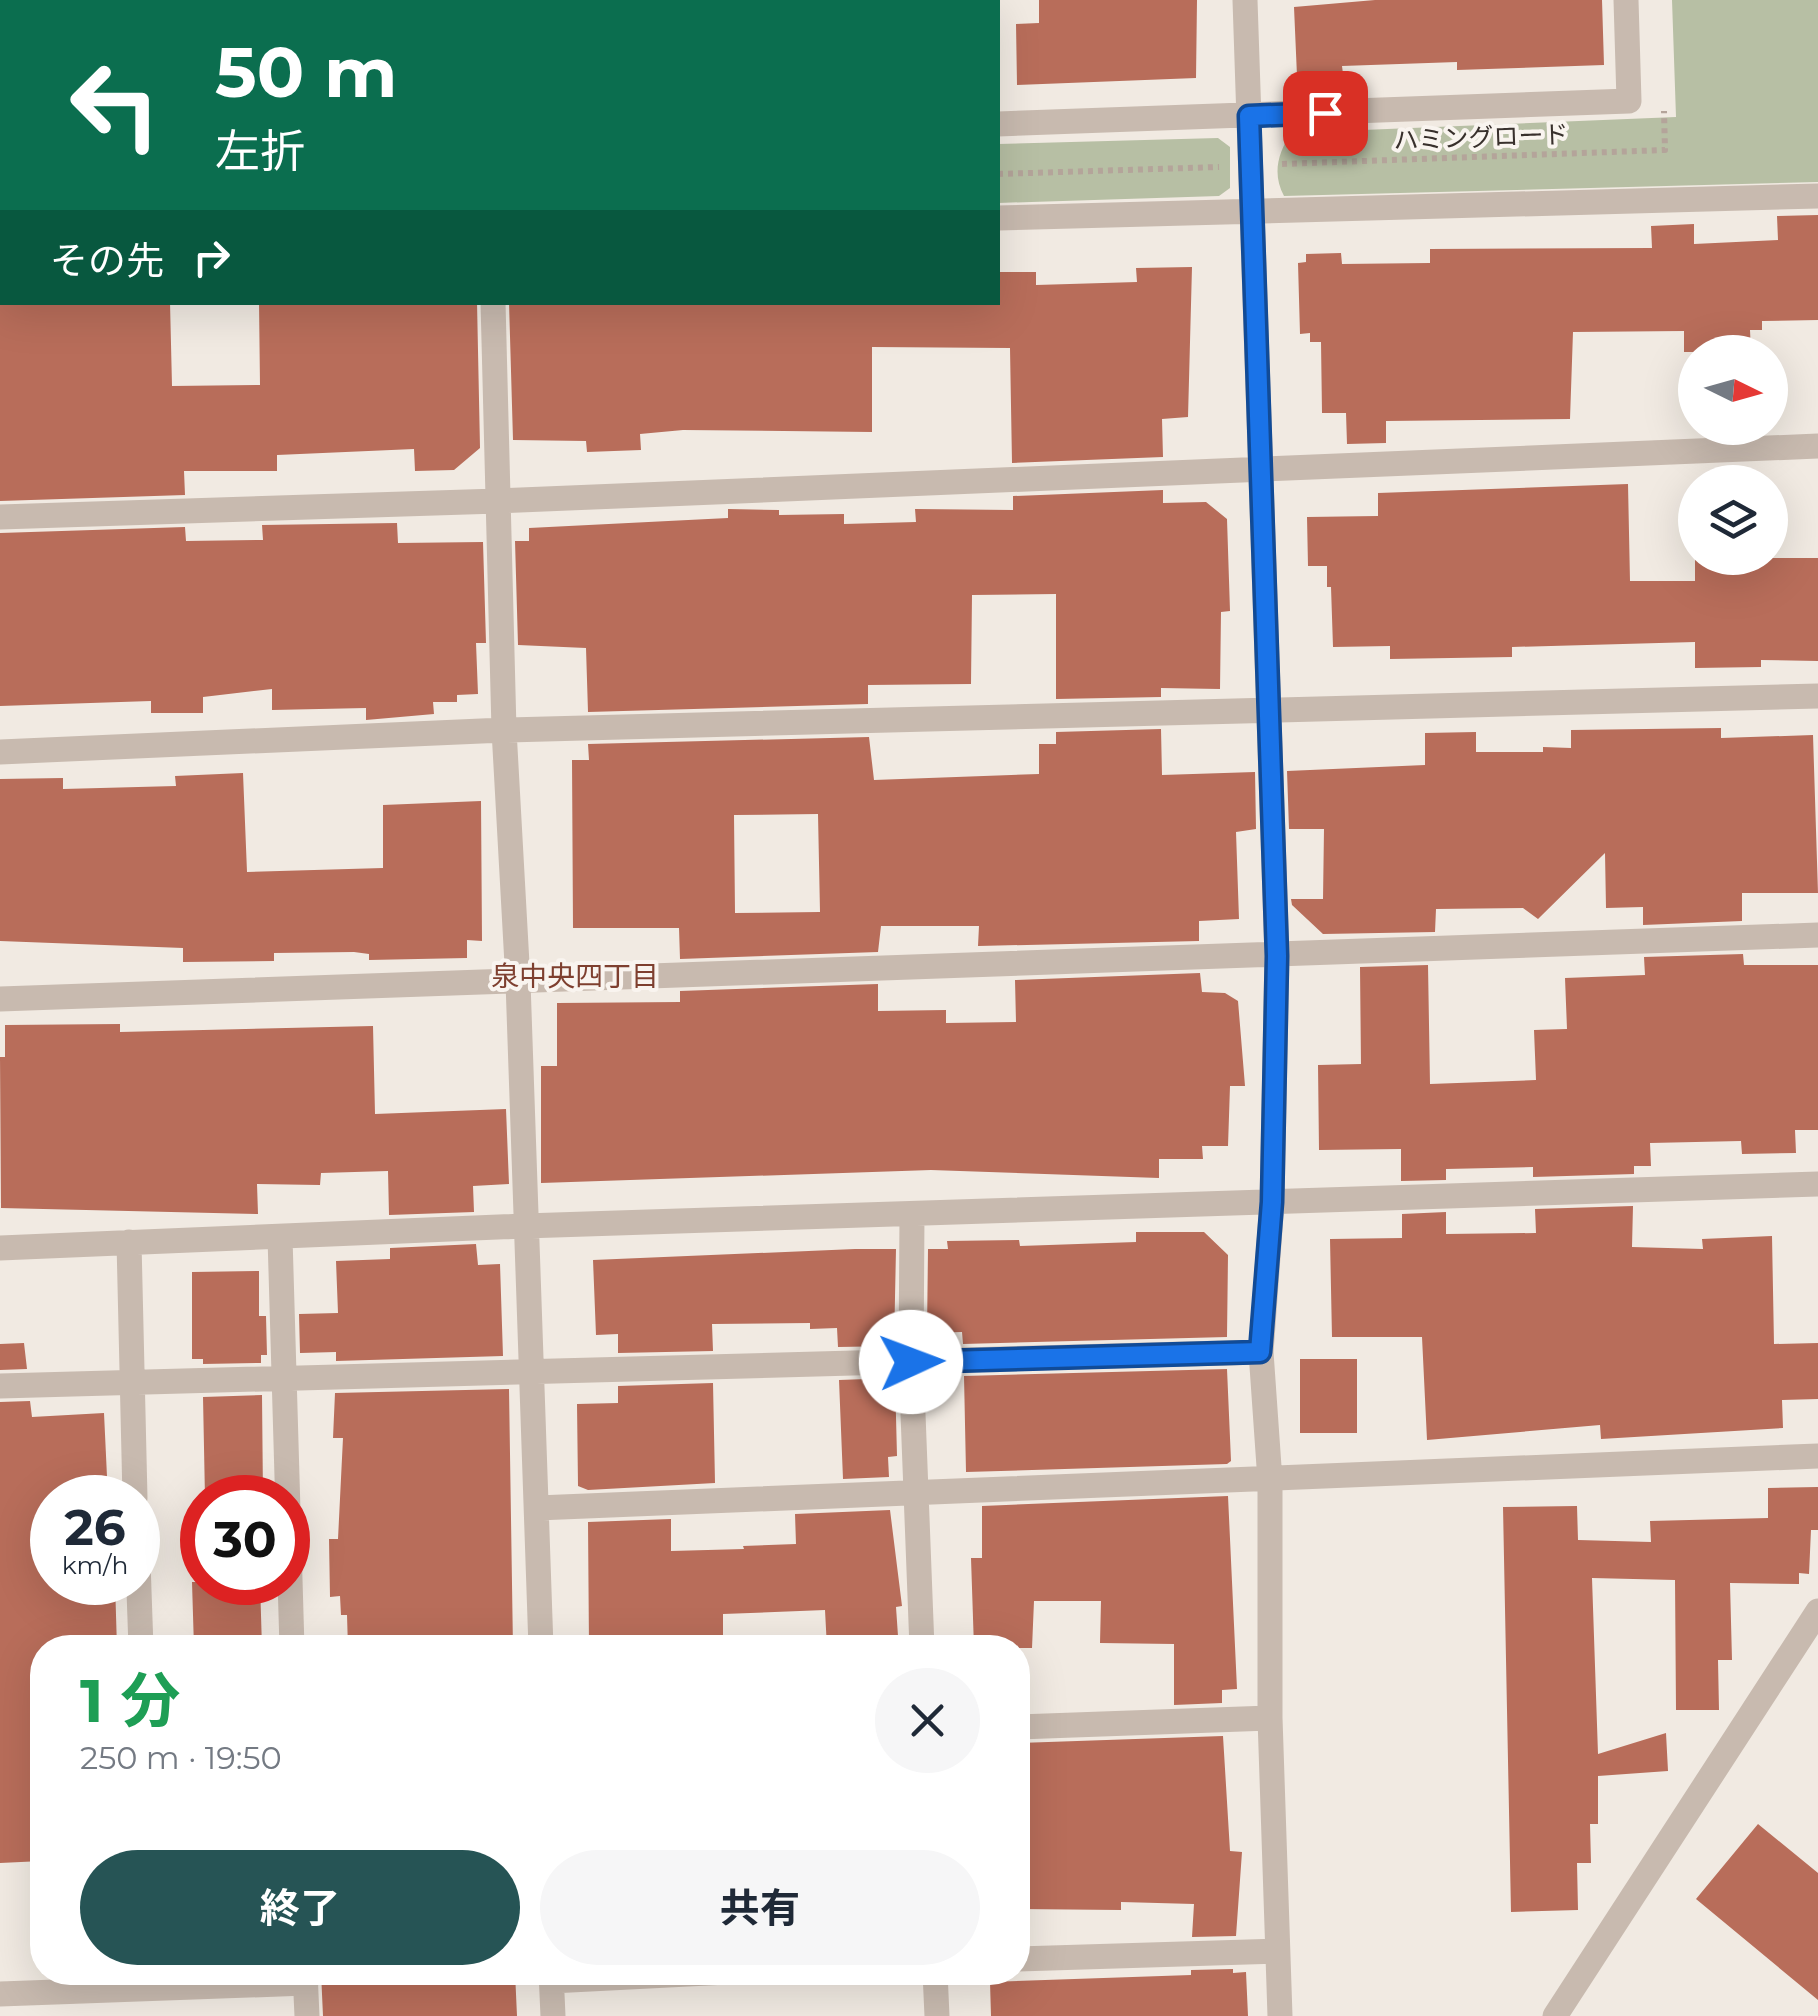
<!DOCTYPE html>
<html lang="ja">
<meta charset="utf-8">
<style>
body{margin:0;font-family:Montserrat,"Noto Sans JP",sans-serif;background:#f6f6f7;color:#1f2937;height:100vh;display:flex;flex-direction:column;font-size:38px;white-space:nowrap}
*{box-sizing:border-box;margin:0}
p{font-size:32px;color:#747a83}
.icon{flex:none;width:55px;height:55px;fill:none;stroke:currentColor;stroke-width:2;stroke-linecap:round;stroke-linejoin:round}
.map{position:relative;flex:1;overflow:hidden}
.sheet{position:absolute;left:30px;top:1635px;width:1000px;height:350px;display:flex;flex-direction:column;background:#fff;border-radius:40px;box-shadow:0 10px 40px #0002}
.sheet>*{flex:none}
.top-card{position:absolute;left:0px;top:0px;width:1000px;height:305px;box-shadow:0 10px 40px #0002;background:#0b6e4f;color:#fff;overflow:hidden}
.needle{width:65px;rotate:95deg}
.tools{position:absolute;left:1678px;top:335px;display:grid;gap:20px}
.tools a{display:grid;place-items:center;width:110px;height:110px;border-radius:50%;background:#fff;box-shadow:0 10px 40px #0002;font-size:50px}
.speed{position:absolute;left:30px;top:1475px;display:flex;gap:20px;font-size:50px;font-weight:700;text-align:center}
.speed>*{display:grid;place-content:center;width:130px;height:130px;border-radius:50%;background:#fff;box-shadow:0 10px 40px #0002;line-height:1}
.speed small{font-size:25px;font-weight:400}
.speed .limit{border:15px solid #d22;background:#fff;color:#111}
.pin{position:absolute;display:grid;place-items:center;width:85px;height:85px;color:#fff;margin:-42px;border-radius:20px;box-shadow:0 5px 15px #0006}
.me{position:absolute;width:110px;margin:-55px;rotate:88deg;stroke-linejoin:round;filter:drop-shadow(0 0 8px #0008)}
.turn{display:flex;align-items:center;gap:35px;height:210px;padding:0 50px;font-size:45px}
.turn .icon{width:130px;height:130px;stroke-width:2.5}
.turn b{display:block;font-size:70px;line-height:85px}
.then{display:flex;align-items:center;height:95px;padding:0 50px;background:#0003;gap:20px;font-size:38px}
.round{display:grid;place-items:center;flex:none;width:105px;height:105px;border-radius:52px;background:#f6f6f7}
.head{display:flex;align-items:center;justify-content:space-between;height:170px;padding:0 50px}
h1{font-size:60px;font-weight:700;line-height:75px;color:#1e9e55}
.action{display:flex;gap:20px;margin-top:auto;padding:20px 50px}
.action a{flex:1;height:115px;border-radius:60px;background:#265455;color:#fff;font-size:40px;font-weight:700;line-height:115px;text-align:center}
.action a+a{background:#f6f6f7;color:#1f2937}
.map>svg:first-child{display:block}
</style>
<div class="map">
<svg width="1818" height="2016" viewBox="0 0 1818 2016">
<rect width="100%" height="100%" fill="#f1eae2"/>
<path fill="#b7bfa4" d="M1672 0H1818V182L1284 196C1272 174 1278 153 1291 133L1676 117Z
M1218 138 1230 147V188L1219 196 998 203V144Z"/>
<path fill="#b86d5a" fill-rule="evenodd" d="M1039 0H1197L1196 78 1017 85 1016 24 1039 23Z
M1375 0H1602L1604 65 1457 70V62L1342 66 1343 74 1297 76 1294 7Z
M1818 215V320L1762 321V330H1750L1751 352H1684V331L1573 332 1570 419 1386 421V443L1347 444 1346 413H1322L1321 342H1310V333L1300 334 1298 263 1306 262V254L1341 253 1342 264 1430 263V249L1652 248 1651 226 1694 224V244L1778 240 1777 216Z
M1192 267 1188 417 1162 419 1163 457 1012 463 1010 348 872 347V432L683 430 640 434 641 450 587 452 586 441 513 440 509 302H998V272H1036V285L1137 282 1136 268Z
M0 302H170L172 386 260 385 259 302H477L480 448 454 470 415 471 414 449 277 455V471H184L185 495 0 501Z
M1628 484 1630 581H1695V558H1818V661L1761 660V667L1695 668V642L1512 647V657L1390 659V646L1333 647 1331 587H1327V566H1308L1307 517 1378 516V493Z
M1163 490V503L1206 502 1227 519 1230 611 1221 612 1220 689 1161 688V697L1056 699V594L972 595 971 684 868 685V704L588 712 586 648 518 645 515 541H529V528L728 518V509L779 510V515L844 514V524L916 522 915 509 1013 510V496Z
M397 523 398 543 483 542 486 643H476L478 694 457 695V702H433L434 714 366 720V708L272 710V689L203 697V713H151V701L0 706V533L185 527 186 541 263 540 262 525Z
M1721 728V738L1813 735 1818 893H1742V921L1643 925V907L1606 908 1605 853 1538 919 1523 908 1436 909 1435 932 1323 934 1292 905 1291 899H1323L1324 829H1289L1287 771 1425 765V733L1476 732V752H1543V747L1571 748V730Z
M1161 729 1162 775 1255 772 1256 829 1236 832 1239 919 1199 921V941L978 946 979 926H881L878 952 680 959 679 928H573L572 760H589L588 744 869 737 874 780 1039 774V744H1056V732ZM818 814 820 912 735 913 734 815Z
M243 773 247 872 383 868V805L481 801 482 941 467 940V958L369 960V954L354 952 274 953V961L183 962V948L0 941V779L63 778V789L176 786 175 776Z
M1743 954 1744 965H1818V1130H1795L1796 1153 1742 1154 1741 1141 1650 1143 1651 1166H1634V1174L1533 1177V1167L1446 1169V1180L1401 1181V1149L1319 1150 1318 1065 1361 1064 1360 967 1428 965 1430 1084 1536 1080 1534 1030 1567 1029 1565 978 1645 975 1644 957Z
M1200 973 1202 992 1225 993 1238 1001 1245 1086H1230L1228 1146H1202L1203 1159H1159V1178L931 1170 541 1183V1066H557V1003L680 1002V991L878 984V1011L946 1010V1023L1016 1022 1015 980Z
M120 1024V1032L373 1026 375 1114 506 1109 509 1184 473 1186 474 1212 389 1215 388 1171 321 1173 320 1185 257 1184 258 1214 1 1208 0 1057H5V1025Z
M1633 1206 1632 1247 1703 1249 1702 1239 1772 1236 1774 1344 1818 1343V1399L1782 1400 1783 1428 1601 1439 1600 1425 1427 1440 1422 1337H1332L1330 1239 1402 1238V1214L1446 1212V1234L1536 1233 1535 1209Z
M1136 1232H1204L1228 1255 1227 1337 963 1344 962 1332 927 1333 928 1249H948L947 1241 1019 1240 1020 1246 1136 1242Z
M476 1244 478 1265 500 1264 503 1356 336 1361V1352L300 1353 299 1314 338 1313 336 1261 390 1259V1248Z
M855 1249H896L894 1346 838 1347 837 1328 810 1329V1323L712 1324 713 1351 618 1353V1334L596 1335 593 1260Z
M259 1271V1316H266L267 1355H261V1363L203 1364V1359H192V1272Z
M24 1343 27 1369 0 1370V1344Z
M1300 1359H1357V1433H1300Z
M1227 1369 1231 1461 1227 1464 966 1472 964 1376Z
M895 1378 897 1456 888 1457 889 1477 843 1479 839 1380Z
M713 1383 715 1483 588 1490 578 1486 577 1404 618 1403V1386Z
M509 1389 513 1648H348L347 1615H341L340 1596 330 1597 329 1539H338L343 1438H333L335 1393Z
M262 1395 263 1498H205L203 1397Z
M30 1401 32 1417 104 1413 108 1498H52V1582H115L117 1648H42V1861L0 1863V1402Z
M1818 1487V1530H1811L1809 1574 1799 1573V1584L1730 1583 1732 1660H1718L1719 1710H1676L1675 1580 1592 1578 1598 1754 1666 1733 1668 1771 1598 1776V1824H1590L1591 1863H1577L1578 1910 1511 1912 1503 1507 1577 1506 1578 1540 1651 1542 1650 1521 1768 1518V1488Z
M1228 1496 1237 1689 1222 1690V1703L1174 1705V1644L1100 1643 1101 1601H1034L1032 1648H974L971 1558H982V1506Z
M890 1510 902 1606 896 1607 898 1636 881 1637V1648H827L825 1610 723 1614V1648H589L588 1522 671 1519V1551L744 1549 743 1546 796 1544 795 1514Z
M192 1582H260L262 1648H194Z
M1223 1736 1230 1851 1242 1852 1236 1936 1192 1937 1194 1904 1121 1902V1910L1018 1909 1019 1743Z
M1758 1824 1818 1873V2000L1696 1899Z
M1233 1969V1973L1246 1972 1248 2016H991L990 1982 1191 1975V1970Z
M321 1972H515L517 2016H323Z"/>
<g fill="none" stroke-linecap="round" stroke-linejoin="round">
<path stroke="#b4a49a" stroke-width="6" stroke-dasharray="5 5" stroke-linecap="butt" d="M1282 164 1665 150 1664 111
M998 174 1219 167
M0 205H2"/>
<path stroke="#c8baaf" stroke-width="25" d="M482 0V2
M1245 0 1277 956 1272 1202 1261 1352 1270 1481V1718L1280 2016
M998 124 1629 101 1626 0
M0 156H2
M998 218 1818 196
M0 246H2
M493 302 504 730 518 982 541 1648
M0 517 498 501 1818 446
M0 752 504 730 1818 696
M0 999 1818 935
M912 1215 911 1362 922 1648
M280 1237 292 1648
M129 1242 135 1498
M0 1248 524 1226 1818 1184
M0 1386 1261 1352
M537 1508 1818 1456
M138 1562 141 1648
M1018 1727 1270 1718
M1018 1959 1277 1951
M305 1972 307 2016
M551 1972 553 2016
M935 1972 937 2016
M551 1981 727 1972
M0 1994 306 1983
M1555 2016 1818 1611"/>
</g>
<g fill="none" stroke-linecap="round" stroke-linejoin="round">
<g stroke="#114b97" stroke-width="25">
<path id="route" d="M911 1362 1260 1352 1272 1202 1277 956 1249 116 1325 113"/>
</g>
<use href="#route" stroke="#1a73e8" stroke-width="18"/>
</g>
<g text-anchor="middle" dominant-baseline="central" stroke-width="8" stroke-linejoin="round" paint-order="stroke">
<g font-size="25" fill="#38302c" stroke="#f9f4ef">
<text transform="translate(1481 137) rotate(-2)">ハミングロード</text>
</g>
<g font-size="28" fill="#7e3f2f" stroke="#f9f4ef">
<text x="575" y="976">泉中央四丁目</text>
</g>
</g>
</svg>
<div class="tools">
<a><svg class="needle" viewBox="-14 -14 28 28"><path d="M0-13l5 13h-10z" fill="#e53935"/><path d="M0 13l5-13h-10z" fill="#747a83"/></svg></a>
<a><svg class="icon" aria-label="layers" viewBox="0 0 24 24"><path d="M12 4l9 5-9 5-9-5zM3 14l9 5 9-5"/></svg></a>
</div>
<div class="speed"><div>26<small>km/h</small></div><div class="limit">30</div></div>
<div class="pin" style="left:1325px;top:113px;background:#d93025"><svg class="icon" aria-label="arrive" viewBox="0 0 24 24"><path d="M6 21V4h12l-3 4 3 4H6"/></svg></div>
<svg class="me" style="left:911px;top:1362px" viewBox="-20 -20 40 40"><circle r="19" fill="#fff"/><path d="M0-13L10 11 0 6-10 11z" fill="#1a73e8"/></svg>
<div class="top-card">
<div class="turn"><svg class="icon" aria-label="left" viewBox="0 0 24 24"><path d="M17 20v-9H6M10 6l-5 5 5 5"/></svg><div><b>50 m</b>左折</div></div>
<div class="then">その先<svg class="icon" aria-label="right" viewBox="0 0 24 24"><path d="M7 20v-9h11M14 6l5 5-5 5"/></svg></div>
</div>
<section class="sheet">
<div class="head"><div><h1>1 分</h1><p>250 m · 19:50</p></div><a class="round"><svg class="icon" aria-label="close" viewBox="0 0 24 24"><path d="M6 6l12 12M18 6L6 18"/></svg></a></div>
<div class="action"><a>終了</a><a>共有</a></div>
</section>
</div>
